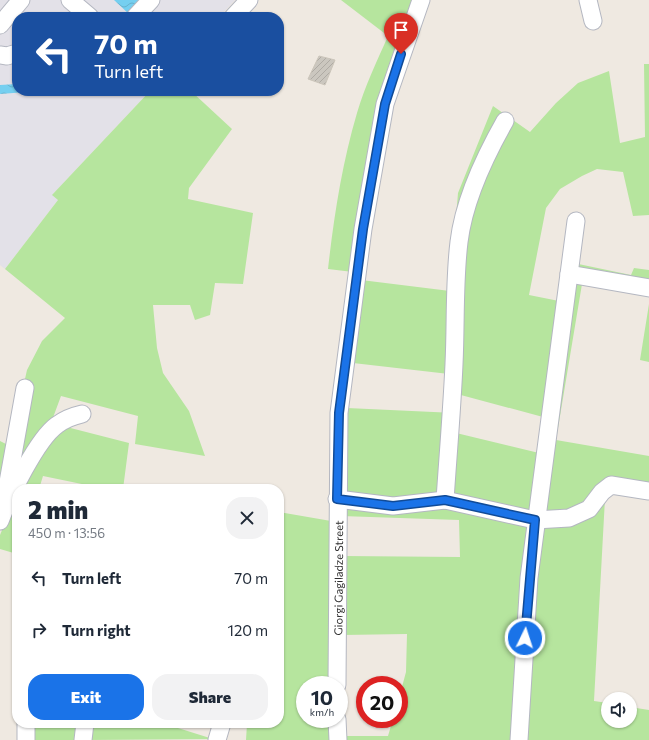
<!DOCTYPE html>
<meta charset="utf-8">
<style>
body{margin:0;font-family:Commissioner,sans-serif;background:#f2f2f3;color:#1f2937;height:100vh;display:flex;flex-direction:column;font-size:15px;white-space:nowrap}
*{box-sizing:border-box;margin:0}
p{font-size:13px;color:#747a83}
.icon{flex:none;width:22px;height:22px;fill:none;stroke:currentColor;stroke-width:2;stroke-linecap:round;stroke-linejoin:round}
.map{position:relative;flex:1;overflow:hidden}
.side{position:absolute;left:12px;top:484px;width:272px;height:244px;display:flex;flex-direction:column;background:#fff;border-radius:16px;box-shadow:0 1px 3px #0004}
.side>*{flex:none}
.guide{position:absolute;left:12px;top:12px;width:272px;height:84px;border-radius:16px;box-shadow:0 1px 3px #0004;background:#1a4fa0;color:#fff;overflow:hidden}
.tools{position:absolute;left:601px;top:692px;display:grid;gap:8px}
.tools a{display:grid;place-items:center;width:36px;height:36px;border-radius:50%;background:#fff;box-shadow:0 1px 3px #0004;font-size:20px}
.speed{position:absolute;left:296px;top:676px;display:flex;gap:8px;font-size:20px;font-weight:700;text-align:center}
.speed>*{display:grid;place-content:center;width:52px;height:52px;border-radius:50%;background:#fff;box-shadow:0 1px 3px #0004;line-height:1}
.speed small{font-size:10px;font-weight:400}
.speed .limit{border:6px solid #d22;background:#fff;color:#111}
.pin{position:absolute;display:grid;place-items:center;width:34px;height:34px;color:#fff;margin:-41px -17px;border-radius:50% 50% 50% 0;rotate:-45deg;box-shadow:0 0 4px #0007}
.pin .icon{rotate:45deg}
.me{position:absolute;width:44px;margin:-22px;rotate:4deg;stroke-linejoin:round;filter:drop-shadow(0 0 3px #0008)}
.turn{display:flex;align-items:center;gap:14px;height:84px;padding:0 16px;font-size:18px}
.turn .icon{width:52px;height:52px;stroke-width:2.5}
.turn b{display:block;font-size:28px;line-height:34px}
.round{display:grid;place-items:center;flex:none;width:42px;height:42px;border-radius:16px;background:#f2f2f3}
.overview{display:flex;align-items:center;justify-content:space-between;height:68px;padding:0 16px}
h1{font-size:24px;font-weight:800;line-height:30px}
.primary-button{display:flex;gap:8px;margin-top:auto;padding:8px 16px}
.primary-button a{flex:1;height:46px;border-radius:16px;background:#1a73e8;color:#fff;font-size:16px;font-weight:800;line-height:46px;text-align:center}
.primary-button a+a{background:#f2f2f3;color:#1f2937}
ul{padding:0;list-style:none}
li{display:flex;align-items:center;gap:12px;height:52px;padding:0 16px}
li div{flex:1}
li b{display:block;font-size:15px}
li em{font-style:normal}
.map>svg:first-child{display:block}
</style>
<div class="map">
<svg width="649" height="740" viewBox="0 0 649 740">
<defs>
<pattern id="water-waves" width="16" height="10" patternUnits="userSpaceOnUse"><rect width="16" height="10" fill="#75cff0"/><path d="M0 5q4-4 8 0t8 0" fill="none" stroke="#66b2ce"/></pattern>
<pattern id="building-hatch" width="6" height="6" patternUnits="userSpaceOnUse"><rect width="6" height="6" fill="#cbc7bf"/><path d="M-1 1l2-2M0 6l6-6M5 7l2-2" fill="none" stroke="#afaba4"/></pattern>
</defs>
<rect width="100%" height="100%" fill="#efe9e1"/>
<path fill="#e3e1e8" d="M0 0H235L219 17H17V91H150L53 194 58 200 5 269 0 265Z"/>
<path fill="#b6e59e" d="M341 0H417L353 272 328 269C334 216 342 164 357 113 365 86 377 61 388 36Z
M644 64H649V215L633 216 623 172 597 169 582 176 560 189 546 208 529 295 559 301 564 261 631 275 634 268 649 270V295L582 284 556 440 649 456V486L606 480 594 701 608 703V721H630V707L649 710V740H344V736H388L393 719H399V698L406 672 407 634 343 635V556L460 557 459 520 341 516 347 408 455 413 452 432 539 453 543 417 446 391 449 374 353 363 361 280 450 291 458 193 493 106 530 132 556 103 578 83 609 71 620 143 645 137Z
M150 91H191L232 129 189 188 188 199 253 213 243 284 215 283 210 315 195 320 190 305H153L157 348 163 373 189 411 205 456 135 444 138 416 61 396 51 423 129 443 123 489H106L43 476 39 489H19L0 505V441L10 446 27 370 42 341 65 318 5 269 58 200 52 195Z
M649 304V362L640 360Z
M17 495V554L0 549V535Z
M279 512 331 521 333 685H305V719H334V740H246L247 724 245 723H279Z
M19 723H80L78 740H18Z
M89 723H162L213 739 87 740Z"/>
<path fill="url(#water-waves)" d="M114 0H144L130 15Z
M17 84V91H40L0 94V85Z"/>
<path fill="url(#building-hatch)" stroke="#cbc5ba" d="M319 56 335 60 325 85 308 79Z"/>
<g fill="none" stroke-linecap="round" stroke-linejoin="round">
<g stroke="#b4b7c1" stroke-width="19">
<g id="minor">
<path d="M70 0 90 17"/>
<path d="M588 0 593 21"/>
<path d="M135 17 151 0"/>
<path d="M233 17 249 0"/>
<path d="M0 25 21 0"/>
<path d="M0 55 7 56 17 53"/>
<path d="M569 274 649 288"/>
<path d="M5 499 25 388"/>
<path d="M337 499 393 506 445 500 535 520 569 518 589 509 602 492 611 485 649 491"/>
<path d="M445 500C448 455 452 409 454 364 456 323 454 283 459 242 464 200 484 158 505 121"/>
<path d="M0 521C9 497 37 439 57 425 65 419 73 416 82 414"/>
<path id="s1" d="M337 685 339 413 363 229 385 104 421 0"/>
<path d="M337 719 338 740"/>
<path d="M26 740V723"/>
<path d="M83 740 85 723"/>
<path d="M217 740 222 723"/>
<path d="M519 740 529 578 576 221"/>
</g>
</g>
<use href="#minor" stroke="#fff" stroke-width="17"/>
</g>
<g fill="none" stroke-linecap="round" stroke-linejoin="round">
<g stroke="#114b97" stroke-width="10">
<path id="route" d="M401 54 385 104 363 229 339 413 337 499 393 506 445 500 535 520 525 638"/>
</g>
<use href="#route" stroke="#1a73e8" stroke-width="7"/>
</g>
<g text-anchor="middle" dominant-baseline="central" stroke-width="3" stroke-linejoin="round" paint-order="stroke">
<g font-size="11" fill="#2e2e2e" stroke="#fff">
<text stroke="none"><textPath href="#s1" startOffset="107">Giorgi Gagiladze Street</textPath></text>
</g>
</g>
</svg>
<div class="tools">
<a><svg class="icon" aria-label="sound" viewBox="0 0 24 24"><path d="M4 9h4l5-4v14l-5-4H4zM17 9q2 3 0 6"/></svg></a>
</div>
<div class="speed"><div>10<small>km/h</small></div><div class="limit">20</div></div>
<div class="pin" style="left:401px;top:54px;background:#d93025"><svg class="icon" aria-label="arrive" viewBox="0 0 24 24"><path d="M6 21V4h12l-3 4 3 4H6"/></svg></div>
<svg class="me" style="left:525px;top:638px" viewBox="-20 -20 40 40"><circle r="17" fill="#1a73e8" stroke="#fff" stroke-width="3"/><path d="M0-11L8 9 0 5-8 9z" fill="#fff"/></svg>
<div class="guide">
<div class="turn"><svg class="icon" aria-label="left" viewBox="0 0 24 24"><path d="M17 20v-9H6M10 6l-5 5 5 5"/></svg><div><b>70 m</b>Turn left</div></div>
</div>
<section class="side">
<div class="overview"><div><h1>2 min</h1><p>450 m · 13:56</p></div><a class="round"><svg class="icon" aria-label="close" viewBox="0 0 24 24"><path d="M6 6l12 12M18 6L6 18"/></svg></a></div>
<ul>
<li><svg class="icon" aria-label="left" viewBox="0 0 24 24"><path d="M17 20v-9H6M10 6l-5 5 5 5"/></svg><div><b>Turn left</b></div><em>70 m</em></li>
<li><svg class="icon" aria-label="right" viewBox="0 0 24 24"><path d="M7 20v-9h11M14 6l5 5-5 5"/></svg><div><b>Turn right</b></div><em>120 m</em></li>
</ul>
<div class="primary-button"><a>Exit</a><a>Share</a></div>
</section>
</div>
